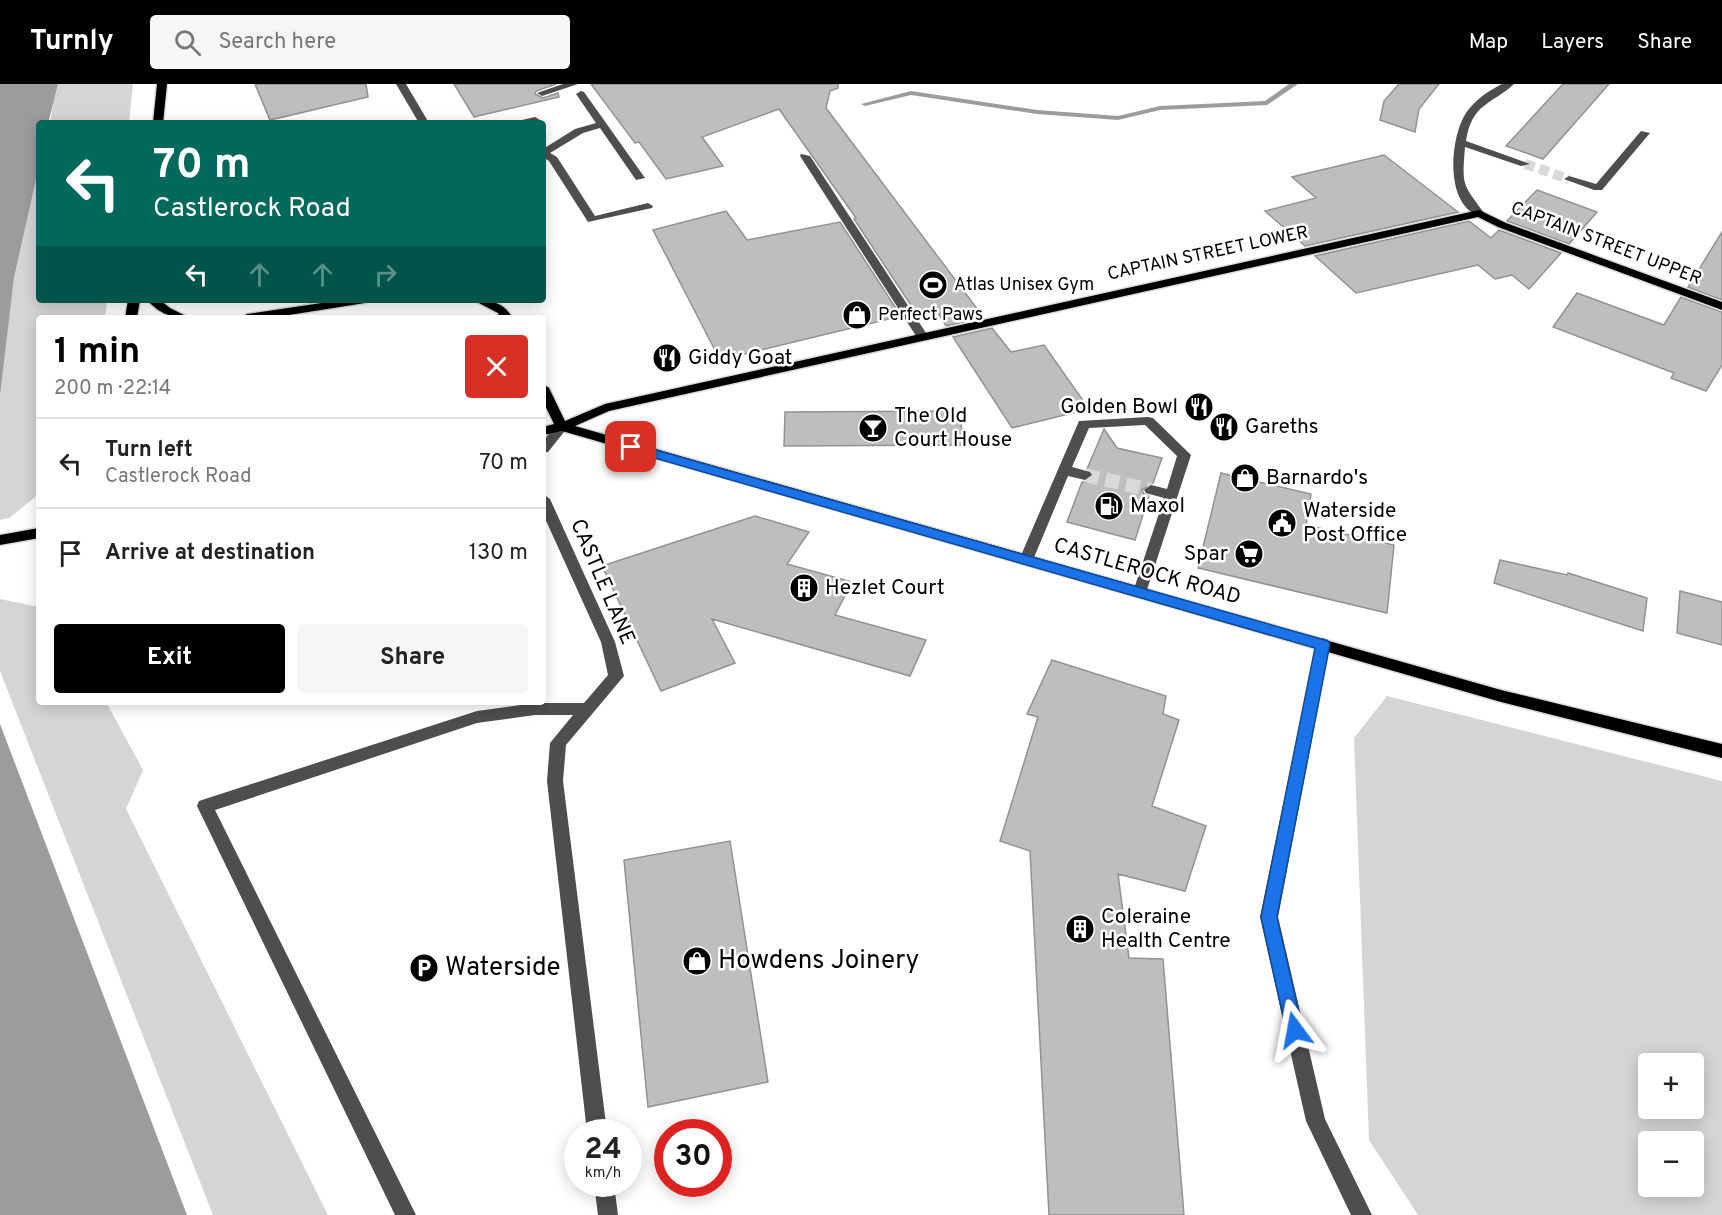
<!DOCTYPE html>
<meta charset="utf-8">
<style>
body{margin:0;font-family:Overpass,sans-serif;background:#f6f6f6;color:#222;height:100vh;display:flex;flex-direction:column;font-size:22px;white-space:nowrap}
*{box-sizing:border-box;margin:0}
p{font-size:20px;color:#767676}
.icon{flex:none;width:33px;height:33px;fill:none;stroke:currentColor;stroke-width:2;stroke-linecap:round;stroke-linejoin:round}
.map{position:relative;flex:1;overflow:hidden}
.side{position:absolute;left:36px;top:231px;width:510px;height:390px;display:flex;flex-direction:column;background:#fff;border-radius:6px;box-shadow:0 3px 15px #0003}
.side>*{flex:none}
.guide{position:absolute;left:36px;top:36px;width:510px;height:183px;border-radius:6px;box-shadow:0 3px 15px #0003;background:#00695c;color:#fff;overflow:hidden}
.tools{position:absolute;left:1638px;top:969px;display:grid;gap:12px}
.tools a{display:grid;place-items:center;width:66px;height:66px;border-radius:6px;background:#fff;box-shadow:0 3px 15px #0003;font-size:30px}
.speed{position:absolute;left:564px;top:1035px;display:flex;gap:12px;font-size:30px;font-weight:700;text-align:center}
.speed>*{display:grid;place-content:center;width:78px;height:78px;border-radius:50%;background:#fff;box-shadow:0 3px 15px #0003;line-height:1}
.speed small{font-size:15px;font-weight:400}
.speed .limit{border:9px solid #d22;background:#fff;color:#111}
.pin{position:absolute;display:grid;place-items:center;width:51px;height:51px;color:#fff;margin:-26px;border-radius:12px;box-shadow:0 3px 9px #0006}
.me{position:absolute;width:66px;margin:-33px;rotate:347deg;stroke-linejoin:round;filter:drop-shadow(0 0 4px #0008)}
.turn{display:flex;align-items:center;gap:21px;height:126px;padding:0 18px;font-size:27px}
.turn .icon{width:78px;height:78px;stroke-width:2.5}
.turn b{display:block;font-size:42px;line-height:51px}
.lanes{display:flex;align-items:center;height:57px;padding:0 18px;background:#0003;justify-content:center;gap:30px;direction:ltr}
.lanes .off{opacity:.35}
.round{display:grid;place-items:center;flex:none;width:63px;height:63px;border-radius:6px;background:#f6f6f6}
.head{display:flex;align-items:center;justify-content:space-between;height:102px;padding:0 18px}
h1{font-size:36px;font-weight:700;line-height:45px;color:#000}
.action{display:flex;gap:12px;margin-top:auto;padding:12px 18px}
.action a{flex:1;height:69px;border-radius:6px;background:#000;color:#fff;font-size:24px;font-weight:700;line-height:69px;text-align:center}
.action a+a{background:#f6f6f6;color:#222}
ul{padding:0;list-style:none}
li{display:flex;align-items:center;gap:18px;height:90px;padding:0 18px;border-top:2px solid #e0e0e0}
li div{flex:1}
li b{display:block;font-size:22px}
li em{font-style:normal}
header{display:flex;align-items:center;gap:36px;box-sizing:border-box;height:84px;padding:0 30px;background:#000;color:#fff}
header strong{font-size:28px}
nav{display:flex;gap:33px;margin-inline-start:auto;font-size:21px}
.search{width:420px;height:54px;background:#f6f6f6;display:flex;align-items:center;gap:15px;box-sizing:border-box;padding:0 21px;border-radius:6px;color:#767676;font-size:22px}
.map>svg:first-child{display:block}
</style>
<header>
<strong>Turnly</strong>
<div class="search"><svg class="icon" aria-label="search" viewBox="0 0 24 24"><circle cx="10" cy="10" r="6"/><path d="M15 15l6 6"/></svg>Search here</div>
<nav><a>Map</a><a>Layers</a><a>Share</a></nav>
</header>
<div class="map">
<svg width="1722" height="1131" viewBox="0 0 1722 1131">
<rect width="100%" height="100%" fill="#fff"/>
<path fill="#d5d5d5" fill-rule="evenodd" d="M12 0H133L129 39H50L53 21 48 39H39V216H107L105 234H39V410L9 434 0 436V211Z
M0 515 39 523V618H106L143 686 126 725 328 1131H213L0 587Z
M1387 612 1722 697V1131H1418L1369 1056 1354 654ZM1648 980H1694V1024H1648ZM1648 1058H1694V1102H1648Z"/>
<path fill="#9c9c9c" d="M0 0H58L48 39H39V82L14 193 0 311Z
M0 640 187 1131H0Z"/>
<g fill="none" stroke-linecap="round" stroke-linejoin="round">
<path fill="#9c9c9c" fill-rule="evenodd" d="M1289 0H1298L1267 21 1160 26 1118 36 1037 30 911 11 865 22 861 20 911 7 1037 26 1118 32 1160 22 1265 17Z"/>
</g>
<path fill="#bebebe" stroke="#929292" stroke-width="1.5" d="M255 0H366L368 13 270 36Z
M454 0H556L536 7 535 10 543 14 558 9 559 13 474 33Z
M591 0H838V4L830 7 826 24 984 234 946 242 937 227 923 231 921 228 916 229 854 135 856 134 779 25 702 53 723 82 666 95 639 58 635 59Z
M1399 0H1439L1419 25 1415 48 1380 36 1384 17Z
M1563 0H1609L1543 75 1506 62Z
M1384 71 1458 128 1305 162 1265 127 1316 114 1292 93Z
M1537 106 1597 128 1569 160 1507 137Z
M726 127 747 156 840 138 901 232 720 276 653 146Z
M1469 137 1491 154 1499 146 1561 169 1529 205 1512 191 1495 195 1478 181 1356 209 1315 172Z
M1722 148V216L1688 203Z
M1577 209 1664 241 1681 213 1722 228V281L1706 307 1671 294 1674 289 1553 243Z
M992 244 1011 268 1044 261 1089 325 1012 344 953 253Z
M960 327 963 361 784 362 785 328Z
M1104 345 1117 364 1162 374 1153 399 1142 406 1144 410 1149 412 1135 456 1067 438 1082 398H1086L1094 391 1092 387 1087 385Z
M1221 389 1311 410 1306 441 1394 461 1387 529 1198 484Z
M755 432 809 448 787 480 852 498 835 531 926 556 910 592 712 535 735 579 661 607 602 482Z
M1500 476 1567 491 1568 489 1647 514 1643 547 1494 499Z
M1680 507 1722 518V561L1677 549Z
M1052 576 1166 612 1163 630 1179 636 1152 722 1206 742 1185 807 1118 790 1129 874 1163 875 1184 1131H1049L1030 767 1000 757 1038 633 1027 630Z
M730 757 768 998 648 1023 624 776Z"/>
<g fill="none" stroke-linecap="round" stroke-linejoin="round">
<path stroke="#d9d9d9" stroke-width="10" stroke-dasharray="10 5" stroke-linecap="butt" d="M1525 80 1569 95"/>
<path stroke="#d9d9d9" stroke-width="14" stroke-dasharray="14 7" stroke-linecap="butt" d="M1085 391 1151 406"/>
<g stroke="#dbdbdb" stroke-width="3">
<path id="major" d="M157 0H167L163 39H153Z
M1479 126 1506 139 1722 218V226L1498 143 1478 133 609 327 575 342 1501 606 1722 660V674L1501 618 562 347 543 351V343L554 340 543 317V300L549 304 565 337 605 320Z
M128 216H140L137 234H125Z
M147 216H160L170 224 190 234C171 234 160 230 147 216Z
M342 216H371L365 219 270 234H241L247 230Z
M473 216C489 216 505 218 512 234H500L498 229Z
M39 444V454L0 461V451Z"/>
</g>
<path fill="#4e4e4e" fill-rule="evenodd" d="M396 0H406L429 39H419Z
M563 0H578L542 12 537 9Z
M1502 0H1514C1491 21 1472 19 1466 57L1530 80 1521 82 1465 63C1462 102 1462 99 1484 129L1479 132C1444 120 1450 53 1466 29 1475 16 1488 7 1502 0Z
M581 7 584 8 645 94 636 96 600 44 583 49 550 69 557 73 595 132 648 119 653 122 652 124 588 138 549 77 543 73V65L575 45 596 39 576 10Z
M535 33 540 36 538 38 509 39Z
M1641 47 1650 49 1602 106H1594L1564 95 1569 92 1596 100Z
M801 70 810 72 928 252 926 255H918L800 72Z
M1148 333 1153 334 1191 371 1145 512H1135L1133 508 1164 414 1146 409 1144 406 1151 401 1167 405 1177 372 1145 341 1089 344 1072 383 1090 388 1092 391 1085 396 1068 392 1033 476 1026 481 1021 480 1019 476 1079 337Z
M562 339 568 343 548 368 543 369V357L557 340Z
M543 410 550 415 615 558 624 592 566 661 563 697 607 1048H587L547 697 550 659 573 631H535L477 639 215 726 416 1131H395L197 722 199 717 205 715 477 627 535 619H584L608 591 601 558 543 430Z
M1323 554 1328 556 1330 560 1278 833 1325 1035 1372 1131H1351L1306 1037 1260 833 1316 560 1318 556Z
M594 1100H614L618 1131H598Z"/>
<use href="#major" fill="#000" fill-rule="evenodd"/>
</g>
<path fill="#1a73e8" stroke="#114b97" stroke-width="1.5" d="M631 359 1328 557 1330 560 1277 833 1303 946 1301 952 1295 955 1289 952 1286 946 1261 833 1315 564 627 366 625 363Z"/>
<defs>
<g id="stadium-disc" transform="scale(1.5)"><circle r="9.5" fill="#000" stroke="#fff"/><path d="M0-5a6.5 5 0 1 0 0 10a6.5 5 0 1 0 0-10ZM-3.5-1.8h7v3.6h-7Z" fill="#fff"/></g>
<g id="shop-disc" transform="scale(1.5)"><circle r="9.5" fill="#000" stroke="#fff"/><path d="M-5-2.5h2.3a2.7 3.5 0 0 1 5.4 0H5L5.5 6h-11ZM-1.5-2.5h3a1.5 2.3 0 0 0-3 0Z" fill="#fff"/></g>
<g id="restaurant-disc" transform="scale(1.5)"><circle r="9.5" fill="#000" stroke="#fff"/><path d="M-5-6h1v4h1v-4h1v4h1v-4h1v5L-1.5 .5V6h-2V.5L-5-1ZM5-6V6H3V1.5H1.5Q1.5-4 5-6Z" fill="#fff"/></g>
<g id="bar-disc" transform="scale(1.5)"><circle r="9.5" fill="#000" stroke="#fff"/><path d="M-6-5H6L.8 .8V4.5H3.5V6h-7V4.5H-.8V.8Z" fill="#fff"/></g>
<g id="fuel-disc" transform="scale(1.5)"><circle r="9.5" fill="#000" stroke="#fff"/><path d="M-5.5-6h7V0h2V4h1.3V-2.5L3-4.5l.8-.8L6-3V5H2.5V1h-1V6h-7ZM-4.2-4.7v3.2H.2V-4.7Z" fill="#fff"/></g>
<g id="civic-disc" transform="scale(1.5)"><circle r="9.5" fill="#000" stroke="#fff"/><path d="M-.6-6.5H3V-4.5H.6V-3L4-1V1h2V6H-6V1h2V-1L-.6-3ZM-1.2 2.5V6h2.4V2.5Z" fill="#fff"/></g>
<g id="supermarket-disc" transform="scale(1.5)"><circle r="9.5" fill="#000" stroke="#fff"/><path d="M-6-5.5h2.5l.6 2H6L4.5 2H-2.5L-4.4-4H-6ZM-1.5 3.2a1.3 1.3 0 1 0 .1 0ZM3 3.2a1.3 1.3 0 1 0 .1 0Z" fill="#fff"/></g>
<g id="building-disc" transform="scale(1.5)"><circle r="9.5" fill="#000" stroke="#fff"/><path d="M-4-6H4V6H1V3H-1V6H-4ZM-2.5-4.3h1.7v1.8h-1.7ZM.8-4.3h1.7v1.8H.8ZM-2.5-1h1.7V.8h-1.7ZM.8-1h1.7V.8H.8Z" fill="#fff"/></g>
<g id="parking-disc" transform="scale(1.5)"><circle r="9.5" fill="#000" stroke="#fff"/><path d="M-3.5-5.5H1a3.5 3.5 0 0 1 0 7H-1V5.5H-3.5ZM-1-3.4V-.6H.8a1.4 1.4 0 0 0 0-2.8Z" fill="#fff"/></g>
</defs>
<g fill-rule="evenodd">
<use href="#stadium-disc" x="933" y="201"/>
<use href="#shop-disc" x="857" y="231"/>
<use href="#restaurant-disc" x="667" y="274"/>
<use href="#restaurant-disc" x="1199" y="323"/>
<use href="#restaurant-disc" x="1224" y="343"/>
<use href="#bar-disc" x="873" y="344"/>
<use href="#shop-disc" x="1245" y="394"/>
<use href="#fuel-disc" x="1109" y="422"/>
<use href="#civic-disc" x="1282" y="439"/>
<use href="#supermarket-disc" x="1249" y="470"/>
<use href="#building-disc" x="804" y="504"/>
<use href="#building-disc" x="1080" y="845"/>
<use href="#shop-disc" x="697" y="877"/>
<use href="#parking-disc" x="424" y="884"/>
</g>
<g text-anchor="middle" dominant-baseline="central" stroke-width="5" stroke-linejoin="round" paint-order="stroke">
<g font-size="18" fill="#000" stroke="#fff">
<text transform="translate(1606 160) rotate(21)">CAPTAIN STREET UPPER</text>
<text transform="translate(1208 170) rotate(-12)">CAPTAIN STREET LOWER</text>
</g>
<g font-size="18" fill="#000" stroke="#fff" text-anchor="start">
<text x="954" y="201">Atlas Unisex Gym</text>
<text x="878" y="231">Perfect Paws</text>
</g>
<g font-size="21" fill="#000" stroke="#fff" text-anchor="start">
<text x="688" y="274">Giddy Goat</text>
<text x="1178" y="323" text-anchor="end">Golden Bowl</text>
<text x="894" y="332">The Old<tspan x="894" dy="24">Court House</tspan></text>
<text x="1245" y="343">Gareths</text>
<text x="1266" y="394">Barnardo's</text>
<text x="1130" y="422">Maxol</text>
<text x="1303" y="427">Waterside<tspan x="1303" dy="24">Post Office</tspan></text>
<text x="1228" y="470" text-anchor="end">Spar</text>
<text x="825" y="504">Hezlet Court</text>
<text x="1101" y="833">Coleraine<tspan x="1101" dy="24">Health Centre</tspan></text>
</g>
<g font-size="21" fill="#000" stroke="#fff">
<text transform="translate(1147 488) rotate(16)">CASTLEROCK ROAD</text>
<text transform="translate(602 498) rotate(67)">CASTLE LANE</text>
</g>
<g font-size="26" fill="#000" stroke="#fff" text-anchor="start">
<text x="718" y="877">Howdens Joinery</text>
<text x="445" y="884">Waterside</text>
</g>
</g>
</svg>
<div class="tools">
<a>+</a>
<a>−</a>
</div>
<div class="speed"><div>24<small>km/h</small></div><div class="limit">30</div></div>
<div class="pin" style="left:631px;top:363px;background:#d93025"><svg class="icon" aria-label="arrive" viewBox="0 0 24 24"><path d="M6 21V4h12l-3 4 3 4H6"/></svg></div>
<svg class="me" style="left:1295px;top:946px" viewBox="-20 -20 40 40"><path d="M0-17L14 15 0 8-14 15z" fill="#1a73e8" stroke="#fff" stroke-width="4"/></svg>
<div class="guide">
<div class="turn"><svg class="icon" aria-label="left" viewBox="0 0 24 24"><path d="M17 20v-9H6M10 6l-5 5 5 5"/></svg><div><b>70 m</b>Castlerock Road</div></div>
<div class="lanes"><svg class="icon" aria-label="left" viewBox="0 0 24 24"><path d="M17 20v-9H6M10 6l-5 5 5 5"/></svg><svg class="icon off" aria-label="ahead" viewBox="0 0 24 24"><path d="M12 20V5M6 11l6-6 6 6"/></svg><svg class="icon off" aria-label="ahead" viewBox="0 0 24 24"><path d="M12 20V5M6 11l6-6 6 6"/></svg><svg class="icon off" aria-label="right" viewBox="0 0 24 24"><path d="M7 20v-9h11M14 6l5 5-5 5"/></svg></div>
</div>
<section class="side">
<div class="head"><div><h1>1 min</h1><p>200 m · 22:14</p></div><a class="round" style="background:#d93025;color:#fff"><svg class="icon" aria-label="close" viewBox="0 0 24 24"><path d="M6 6l12 12M18 6L6 18"/></svg></a></div>
<ul>
<li><svg class="icon" aria-label="left" viewBox="0 0 24 24"><path d="M17 20v-9H6M10 6l-5 5 5 5"/></svg><div><b>Turn left</b><p>Castlerock Road</p></div><em>70 m</em></li>
<li><svg class="icon" aria-label="arrive" viewBox="0 0 24 24"><path d="M6 21V4h12l-3 4 3 4H6"/></svg><div><b>Arrive at destination</b></div><em>130 m</em></li>
</ul>
<div class="action"><a>Exit</a><a>Share</a></div>
</section>
</div>
